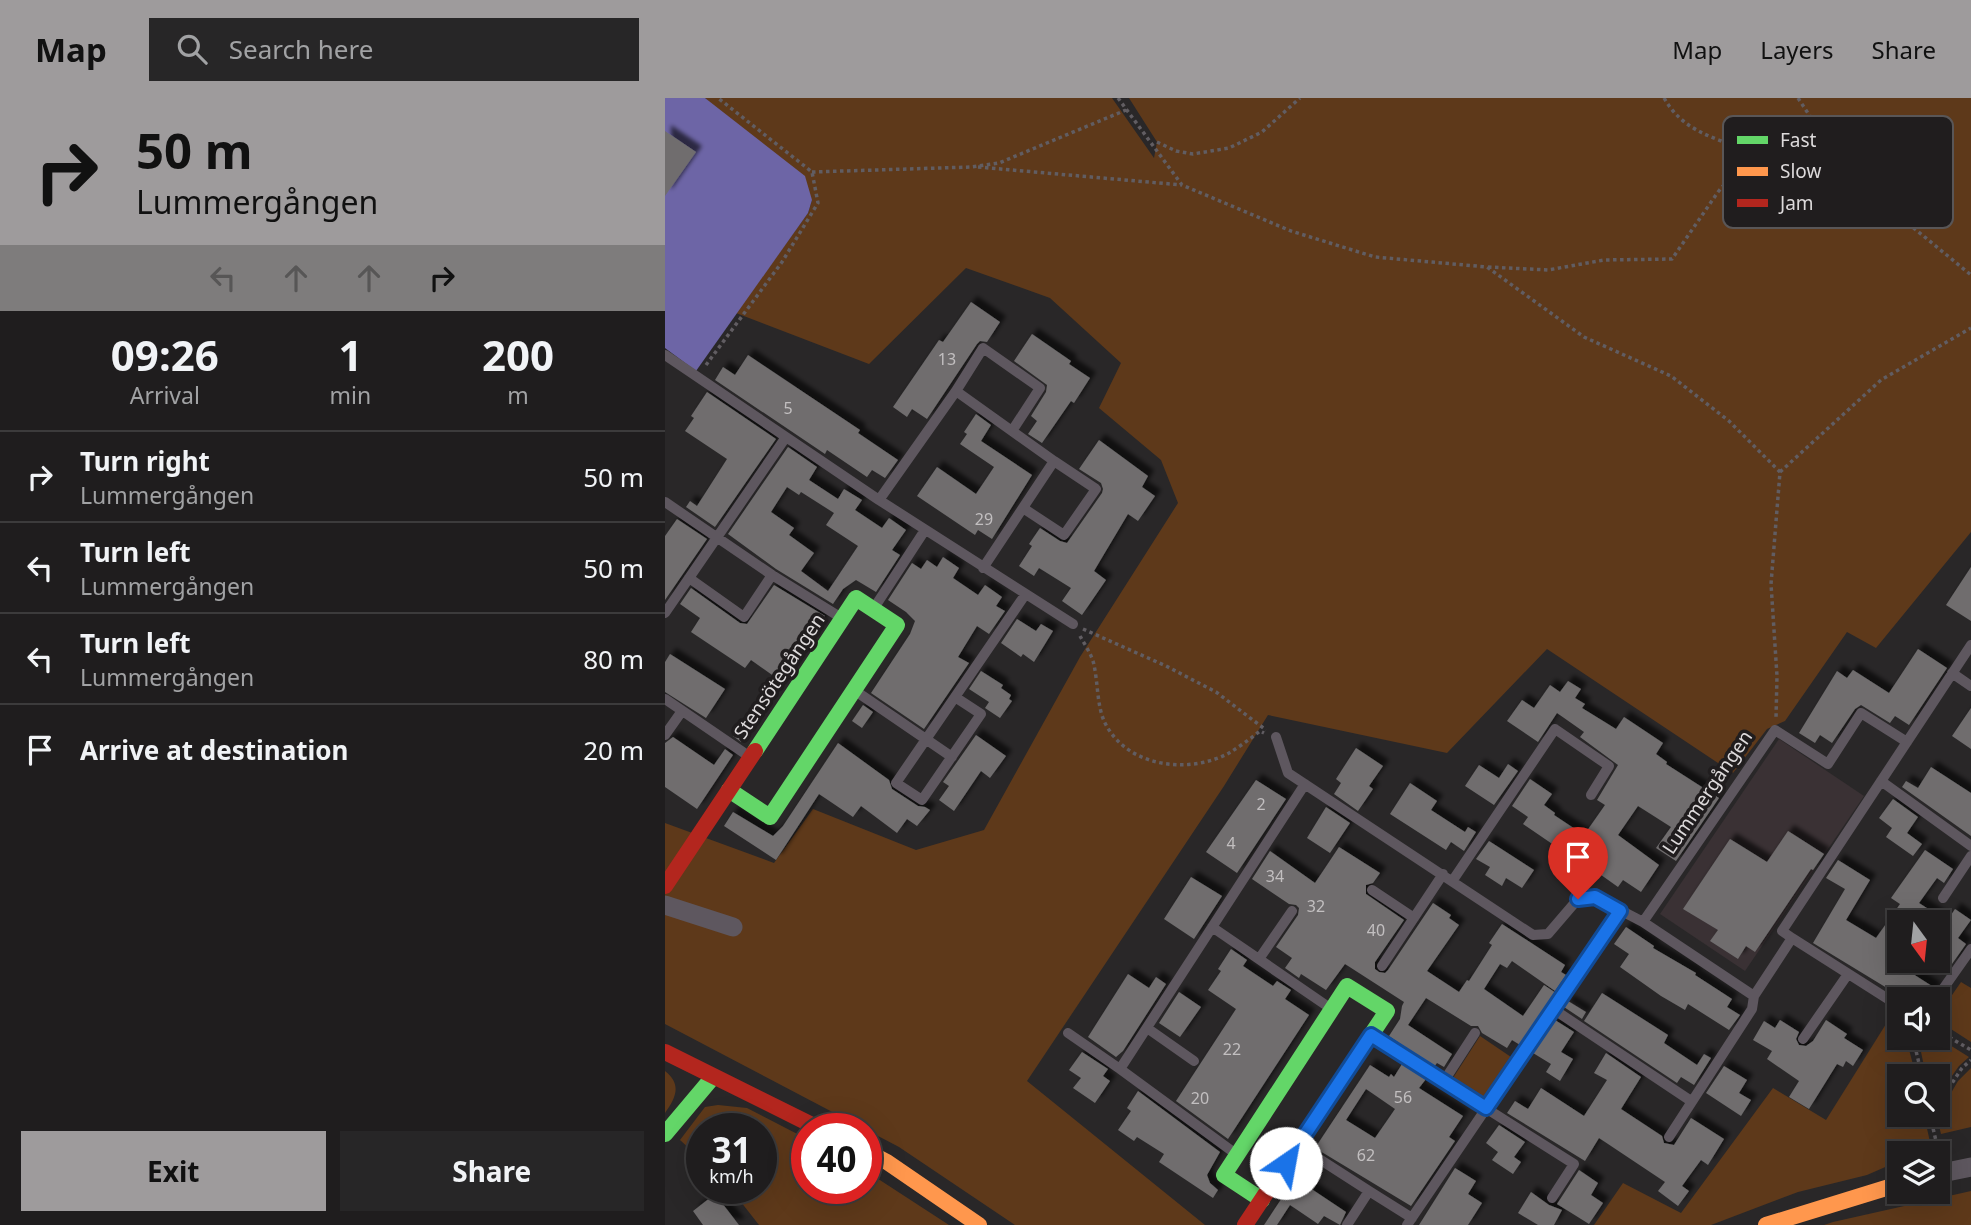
<!DOCTYPE html>
<meta charset="utf-8">
<style>
body{margin:0;font-family:"Noto Sans",sans-serif;background:#272627;color:#f1f3f6;height:100vh;display:flex;flex-direction:column;font-size:26px;white-space:nowrap}
*{box-sizing:border-box;margin:0}
p{font-size:23px;color:#a1a2a4}
.icon{flex:none;width:38px;height:38px;fill:none;stroke:currentColor;stroke-width:2;stroke-linecap:round;stroke-linejoin:round}
.map{position:relative;flex:1;overflow:hidden}
.panel{display:flex;flex-direction:column;background:#1f1d1e;width:665px}
.panel>*{flex:none}
.hud{background:#9e9b9c;color:#111;overflow:hidden}
.needle{width:46px;rotate:165deg}
.tools{position:absolute;left:1222px;top:812px;display:grid;gap:14px}
.tools a{display:grid;place-items:center;width:63px;height:63px;border-radius:0px;background:#1f1d1e;box-shadow:0 7px 28px #0002,0 0 0 2px #3c3b3c;font-size:35px}
.speed{position:absolute;left:21px;top:1015px;display:flex;gap:14px;font-size:35px;font-weight:700;text-align:center}
.speed>*{display:grid;place-content:center;width:91px;height:91px;border-radius:50%;background:#1f1d1e;box-shadow:0 7px 28px #0002,0 0 0 2px #3c3b3c;line-height:1}
.speed small{font-size:18px;font-weight:400}
.speed .limit{border:10px solid #d22;background:#fff;color:#111}
.pin{position:absolute;display:grid;place-items:center;width:60px;height:60px;color:#fff;margin:-72px -30px;border-radius:50% 50% 50% 0;rotate:-45deg;box-shadow:0 0 7px #0007}
.pin .icon{rotate:45deg}
.me{position:absolute;width:77px;margin:-38px;rotate:33deg;stroke-linejoin:round;filter:drop-shadow(0 0 5px #0008)}
.turn{display:flex;align-items:center;gap:24px;height:147px;padding:0 21px;font-size:32px}
.turn .icon{width:91px;height:91px;stroke-width:2.5}
.turn b{display:block;font-size:49px;line-height:60px}
.lanes{display:flex;align-items:center;height:66px;padding:0 21px;background:#0003;justify-content:center;gap:35px;direction:ltr}
.lanes .off{opacity:.35}
.eta{display:flex;justify-content:space-evenly;align-items:center;height:119px;text-align:center}
.eta b{font-size:42px;font-weight:700;line-height:49px}
.button{display:flex;gap:14px;margin-top:auto;padding:14px 21px}
.button a{flex:1;height:80px;border-radius:0px;background:#9e9b9c;color:#111;font-size:28px;font-weight:700;line-height:80px;text-align:center}
.button a+a{background:#272627;color:#f1f3f6}
ul{padding:0;list-style:none}
li{display:flex;align-items:center;gap:21px;height:91px;padding:0 21px;border-top:2px solid #3c3b3c}
li div{flex:1}
li b{display:block;font-size:26px}
li em{font-style:normal}
header{display:flex;align-items:center;gap:42px;box-sizing:border-box;height:98px;padding:0 35px;background:#9e9b9c;color:#111}
header strong{font-size:33px}
nav{display:flex;gap:38px;margin-inline-start:auto;font-size:24px}
.search{width:490px;height:63px;background:#272627;display:flex;align-items:center;gap:18px;box-sizing:border-box;padding:0 24px;border-radius:0px;color:#a1a2a4;font-size:26px}
main{display:flex;flex:1;min-height:0}
.map>svg:first-child{display:block}
</style>
<header>
<strong>Map</strong>
<div class="search"><svg class="icon" aria-label="search" viewBox="0 0 24 24"><circle cx="10" cy="10" r="6"/><path d="M15 15l6 6"/></svg>Search here</div>
<nav><a>Map</a><a>Layers</a><a>Share</a></nav>
</header>
<main>
<section class="panel">
<div class="hud">
<div class="turn"><svg class="icon" aria-label="right" viewBox="0 0 24 24"><path d="M7 20v-9h11M14 6l5 5-5 5"/></svg><div><b>50 m</b>Lummergången</div></div>
<div class="lanes"><svg class="icon off" aria-label="left" viewBox="0 0 24 24"><path d="M17 20v-9H6M10 6l-5 5 5 5"/></svg><svg class="icon off" aria-label="ahead" viewBox="0 0 24 24"><path d="M12 20V5M6 11l6-6 6 6"/></svg><svg class="icon off" aria-label="ahead" viewBox="0 0 24 24"><path d="M12 20V5M6 11l6-6 6 6"/></svg><svg class="icon" aria-label="right" viewBox="0 0 24 24"><path d="M7 20v-9h11M14 6l5 5-5 5"/></svg></div>
</div>
<div class="eta">
<div><b>09:26</b><p>Arrival</p></div>
<div><b>1</b><p>min</p></div>
<div><b>200</b><p>m</p></div>
</div>
<ul>
<li><svg class="icon" aria-label="right" viewBox="0 0 24 24"><path d="M7 20v-9h11M14 6l5 5-5 5"/></svg><div><b>Turn right</b><p>Lummergången</p></div><em>50 m</em></li>
<li><svg class="icon" aria-label="left" viewBox="0 0 24 24"><path d="M17 20v-9H6M10 6l-5 5 5 5"/></svg><div><b>Turn left</b><p>Lummergången</p></div><em>50 m</em></li>
<li><svg class="icon" aria-label="left" viewBox="0 0 24 24"><path d="M17 20v-9H6M10 6l-5 5 5 5"/></svg><div><b>Turn left</b><p>Lummergången</p></div><em>80 m</em></li>
<li><svg class="icon" aria-label="arrive" viewBox="0 0 24 24"><path d="M6 21V4h12l-3 4 3 4H6"/></svg><div><b>Arrive at destination</b></div><em>20 m</em></li>
</ul>
<div class="button"><a>Exit</a><a>Share</a></div>
</section>
<div class="map">
<svg width="1306" height="1127" viewBox="0 0 1306 1127">
<defs>
<filter id="shadow"><feDropShadow dx="6" dy="-6" stdDeviation="2" flood-color="#0009"/></filter>
</defs>
<rect width="100%" height="100%" fill="#292728"/>
<path fill="#3a3134" d="M1114 641 1199 698 1080 873 995 816Z"/>
<path fill="#5e391a" d="M40 0H447L489 60 492 44 464 0H1306V434L1211 550 1182 534 1120 623 1102 631 1068 675 882 551 782 655 603 617 559 688 362 983 540 1127H350L234 1049 0 926V725L109 765 148 711 251 752 319 732 415 559 513 405 496 362 434 310 456 265 385 200 301 170 204 266 71 215 143 115 147 102Z
M1296 884 1306 890V944L1272 922V919Z
M1221 926 1234 934V940H1241L1251 978H1234V1017H1259L1267 1053 1234 1055V1063L1202 1077 1133 1094 1046 1127H929L958 1085 1016 1115 1108 990 1161 1022Z
M815 938 846 959 818 1000 788 980Z
M1272 939 1304 959 1294 968 1272 999V978H1261L1255 949 1258 940Z
M1306 970V1029L1276 1036 1272 1019 1293 983Z
M0 973C17 986 11 1000 0 1015Z
M53 1007 82 1010 142 1041V1090H201V1073L284 1127H94L65 1090H96V1031H37V1062L15 1042 40 1009Z
M1306 1093V1127H1159L1168 1124Z"/>
<path fill="#6d65a6" d="M0 0H40L140 78 147 102 143 115 31 273 0 250Z"/>
<path fill="#6f6d6e" fill-rule="evenodd" filter="url(#shadow)" d="M0 33 31 54 0 98Z
M306 204 335 224 322 244 315 243 312 246 262 321 247 311 242 319 228 309 274 242 278 244Z
M367 236 406 263 404 266 425 280 409 305 406 303 377 345 363 336 372 323 366 318 381 294 382 287 349 263Z
M83 257 195 332 193 335 233 362 220 380 207 372 202 379 162 352 160 356 50 282 58 269 70 277Z
M42 294 111 341 50 429 21 409 25 403 32 408 62 361 20 333 29 320 26 318Z
M311 316 326 327 316 343 367 377 327 441 313 432 310 437 252 398 272 369 311 396 329 369 295 346 302 336 299 334Z
M434 342 483 378 477 389 490 398 473 423 463 416 429 473 441 482 417 517 397 503 406 490 374 470 369 478 354 468 367 448 364 446 375 430 395 443 402 445 437 395 438 391 436 385 414 371Z
M123 349 152 369 144 382 173 401 179 391 197 402 190 412 217 430 224 420 241 432 227 452 235 457 211 494 191 482 178 491 168 506 111 471 63 436ZM122 389 134 397 136 394 169 415 161 427 193 448 163 493 136 473 149 455 124 437 129 430 106 414Z
M12 421 42 441 0 502V438Z
M278 459 294 470 288 480 313 497 320 487 337 499 331 508 340 513 324 536 312 528 293 559 304 565 259 631 206 595 245 536 250 523 241 514 223 502 247 465 256 471 262 462 272 469Z
M1306 469V523L1281 507Z
M109 487 160 518 112 591 105 587 110 579 86 562 80 570 26 534 35 520 15 506 26 490 75 525 82 526Z
M352 521 371 533 376 526 388 533 369 564 358 556 356 559 336 545Z
M1253 551 1282 570 1244 627 1230 618 1225 625 1196 607 1190 611 1167 645 1155 637 1150 645 1134 635 1172 573 1182 580 1188 572 1224 595Z
M5 556 60 591 41 620 0 594V564Z
M316 573 338 587 336 590 346 597 344 601 347 603 335 620 320 610 324 604 304 591Z
M903 583 916 591 910 600 920 606 917 610 951 631 959 619 998 645 991 656 1002 664 1001 666 1054 700 1011 763 991 750 1006 729 973 708 953 737 994 767 976 794 958 782 953 789 922 767 921 769 858 726 863 719 847 708 865 681 887 696 879 707 890 715 889 717 919 737 940 707 932 702 953 667 915 639 919 634 892 615 873 644 842 623 857 602 869 610 885 587 895 594Z
M198 607 208 614 197 630 187 623Z
M90 610 96 614 76 644 68 638Z
M1306 610V651L1287 638Z
M311 637 341 658 325 680 316 673 289 713 274 702 284 688 278 684Z
M8 639 49 667 60 651 68 657 32 711 0 689V645Z
M173 645 224 682 227 691 253 708 260 709 265 712 252 728 242 721 232 735 196 708 188 719 154 696 111 762 59 728 68 714 108 738 118 728Z
M691 650 718 668 704 688 708 691 693 713 669 696 676 685 671 681Z
M843 666 853 673 829 707 800 688 814 667 834 680Z
M1266 669 1306 695V738L1237 689 1241 683 1253 690Z
M591 682 621 701 572 775 541 754Z
M745 685 772 703 766 712 800 734 803 729 811 734 799 753 786 744 781 752 725 716Z
M1228 701 1253 719 1242 735 1257 746 1248 758 1221 739 1227 730 1214 720Z
M661 709 685 725 665 755 642 740Z
M1123 733 1159 756 1148 772 1146 771 1090 854 1081 848 1073 861 1045 843 1053 832 1018 811 1065 741 1102 764Z
M824 743 869 772 857 790 841 780 837 788 820 777 825 769 811 761Z
M674 749 715 775 708 785 701 787V796L739 822 710 864V871L714 874 720 875 723 872 768 805 786 817 784 820 794 827 762 873 794 894 802 882 804 883 827 847 824 845 837 826 900 867 896 874 901 877 890 893 847 863 842 870 835 866 819 891 858 918 879 887 891 895 855 947 847 942 842 950 817 935 813 928H806L761 900 743 927 787 956 779 969 772 965 769 969 724 938 735 921 737 908 739 904 680 866 661 892 636 876 634 880 620 870 627 860 611 849 633 817 634 810 631 807 624 806 587 781 605 753 650 785Z
M1260 752 1288 771 1279 785 1272 780 1254 805 1282 823 1290 811 1306 822 1293 840 1301 846 1287 866 1272 856V824H1234V867L1270 890 1264 901H1240L1148 845 1180 791 1161 780 1173 762 1205 782 1181 822 1211 840 1235 806 1226 800Z
M526 779 557 798 529 841 499 821Z
M961 829 989 848 988 850 1031 875 1030 877 1067 901 1062 909 1075 917 1064 932 1023 906 1020 912 996 898 955 869 964 856 949 846Z
M566 851 582 862 578 868 608 888 612 883 626 892 620 901 644 917 563 1041 511 1003 571 911 543 892 556 873 553 871Z
M463 876 484 890 491 879 501 886 458 953 451 959 423 939Z
M514 894 536 909 515 939 494 925Z
M937 895 1003 937 999 945 1032 967 1039 956 1046 960 1029 987 1016 979 1012 985 919 923Z
M903 903 921 914 917 921 899 909Z
M890 922 909 934 896 954 908 961 895 983 881 974 886 966 868 955Z
M1115 922 1134 934 1131 941 1134 947 1141 948 1148 943 1161 922 1182 936 1179 940 1198 952 1188 968 1181 963 1178 969 1172 966 1144 1011 1124 999 1134 983 1102 961 1107 953 1088 942 1099 923 1110 930Z
M417 954 443 971 438 978 445 983 430 1005 408 990 416 980 404 972Z
M941 955 976 979 956 1011 997 1038 999 1045 1009 1047 1026 1020 1059 1041 1043 1067 1036 1062 1017 1088 1024 1093 1013 1108 993 1093 1000 1084 934 1040 920 1063 842 1015 850 1003 863 1011 876 990 919 1018 942 982 929 975Z
M737 966 761 981 754 990 798 1018 784 1039 790 1043 746 1108 650 1050 705 967 724 979 726 976 729 979ZM701 991 730 1011 710 1040 681 1022Z
M1059 968 1082 982 1074 995 1086 1002 1076 1018 1041 995Z
M473 993 555 1054 542 1077 545 1085 553 1092 548 1100 494 1064 499 1056 472 1039 469 1043 453 1032 466 1013 462 1010Z
M834 1027 860 1044 849 1059 856 1064 848 1076 827 1062 833 1054 821 1045Z
M642 1062 651 1068 639 1086 681 1114 675 1127 659 1118 653 1126 625 1107 612 1127H599Z
M790 1070 811 1083 803 1096 817 1105 803 1127H754Z
M914 1072 933 1085 926 1097 938 1105 924 1126 892 1106Z
M866 1094 884 1107 897 1112 889 1127H873L853 1115Z
M50 1096 74 1127H38L28 1113Z"/>
<g fill="none" stroke-linecap="round" stroke-linejoin="round">
<path stroke="#615d62" stroke-width="3.5" stroke-dasharray="3.5 3.5" stroke-linecap="butt" d="M453 0 517 87 626 133 710 159 822 169 919 239 1006 278 1064 323 1115 374 1106 486 1112 578 1111 620
M999 0C1018 33 1046 38 1079 52L1083 58
M1133 0 1175 64 1206 95 1306 177
M492 44 511 53 528 56 564 50 597 34 635 0
M313 69 517 87
M147 74 306 69 334 65 461 12
M823 169 883 172 939 162 1007 161 1053 94 1083 58 1146 20
M41 267 117 164 153 105 147 74 53 0
M1115 374 1216 282 1306 230
M418 531 501 568 551 594 601 632
M415 538C420 547 427 557 429 567 433 585 432 609 440 625 462 669 523 677 564 655 574 649 585 641 595 633L599 635
M1272 932 1306 952
M1248 940 1257 978
M1272 1008 1297 970 1306 962
M1265 1017 1274 1056"/>
<path stroke="#5e575f" stroke-width="10" d="M0 257 214 402 408 526
M291 293 318 250 375 290 347 333
M214 402 291 293 389 363 318 470
M0 404 107 477 175 519
M358 410 399 437 431 391 389 363
M24 480 79 519 107 477
M209 510 260 432
M0 515 121 339
M1287 575 1306 588
M189 592 287 659
M290 599 316 616 257 702 231 685C274 622 317 559 360 497
M0 601 85 659
M0 637 17 613
M611 639 623 675 868 837 883 836 913 801 930 799 978 824
M1216 683 1306 748
M788 782 890 631 944 668 926 697
M707 792 749 820
M1278 800 1306 758
M547 829 665 910
M1127 840 1117 833 1306 547
M594 861 627 813
M717 868 778 776
M1271 901 1306 851
M1234 908 1127 840 1089 898 978 824 1110 632 1163 666 1196 615 1242 644
M888 911 1026 1003
M482 930 529 963
M403 935 455 971
M707 938 909 1066 887 1100
M1138 941 1183 876
M779 983 810 935
M1004 1039 1087 911 1089 898
M634 1048 704 1093
M571 1056 455 971 640 686
M682 1127 704 1093 747 1120
M742 1127 955 813"/>
<path stroke="#5e575f" stroke-width="19" d="M0 807 68 829
M1272 1076 1306 1069"/>
<path stroke="#63d668" stroke-width="16" d="M64 692 105 719 232 527 191 500 90 653
M0 1036 48 979
M597 1102 559 1077 682 888 722 913 690 961"/>
<path stroke="#ff974d" stroke-width="16" d="M201 1053 222 1064 314 1127
M1101 1127 1234 1086"/>
<path stroke="#b3261e" stroke-width="16" d="M0 788 90 653
M0 954 155 1031
M580 1127 690 961"/>
</g>
<g fill="none" stroke-linecap="round" stroke-linejoin="round">
<g stroke="#114b97" stroke-width="18">
<path id="route" d="M621 1065 706 937 821 1010 955 813 930 799 913 801"/>
</g>
<use href="#route" stroke="#1a73e8" stroke-width="12"/>
</g>
<g text-anchor="middle" dominant-baseline="central" stroke-width="7" stroke-linejoin="round" paint-order="stroke">
<g font-size="16" fill="#c2bfc0">
<text x="282" y="261">13</text>
<text x="123" y="310">5</text>
<text x="319" y="421">29</text>
<text x="596" y="706">2</text>
<text x="566" y="745">4</text>
<text x="610" y="778">34</text>
<text x="651" y="808">32</text>
<text x="711" y="832">40</text>
<text x="567" y="951">22</text>
<text x="738" y="999">56</text>
<text x="535" y="1000">20</text>
<text x="701" y="1057">62</text>
</g>
<g font-size="19" fill="#dddadb" stroke="#201d1e">
<text transform="translate(114 578) rotate(-56)">Stensötegången</text>
<text transform="translate(1042 694) rotate(-56)">Lummergången</text>
</g>
</g>
<rect x="1058" y="18" width="230" height="112" rx="10" fill="#201d1e" stroke="#595657" stroke-width="2"/>
<rect x="1072" y="38" width="31" height="8" fill="#63d668"/>
<rect x="1072" y="69" width="31" height="9" fill="#ff974d"/>
<rect x="1072" y="101" width="31" height="8" fill="#b3261e"/>
<g font-size="19" fill="#dddadb">
<text x="1115" y="49">Fast</text>
<text x="1115" y="80">Slow</text>
<text x="1115" y="112">Jam</text>
</g>
</svg>
<div class="tools">
<a><svg class="needle" viewBox="-14 -14 28 28"><path d="M0-13l5 13h-10z" fill="#e53935"/><path d="M0 13l5-13h-10z" fill="#a1a2a4"/></svg></a>
<a><svg class="icon" aria-label="sound" viewBox="0 0 24 24"><path d="M4 9h4l5-4v14l-5-4H4zM17 9q2 3 0 6"/></svg></a>
<a><svg class="icon" aria-label="search" viewBox="0 0 24 24"><circle cx="10" cy="10" r="6"/><path d="M15 15l6 6"/></svg></a>
<a><svg class="icon" aria-label="layers" viewBox="0 0 24 24"><path d="M12 4l9 5-9 5-9-5zM3 14l9 5 9-5"/></svg></a>
</div>
<div class="speed"><div>31<small>km/h</small></div><div class="limit">40</div></div>
<div class="pin" style="left:913px;top:801px;background:#d93025"><svg class="icon" aria-label="arrive" viewBox="0 0 24 24"><path d="M6 21V4h12l-3 4 3 4H6"/></svg></div>
<svg class="me" style="left:621px;top:1065px" viewBox="-20 -20 40 40"><circle r="19" fill="#fff"/><path d="M0-13L10 11 0 6-10 11z" fill="#1a73e8"/></svg>
</div>
</main>
